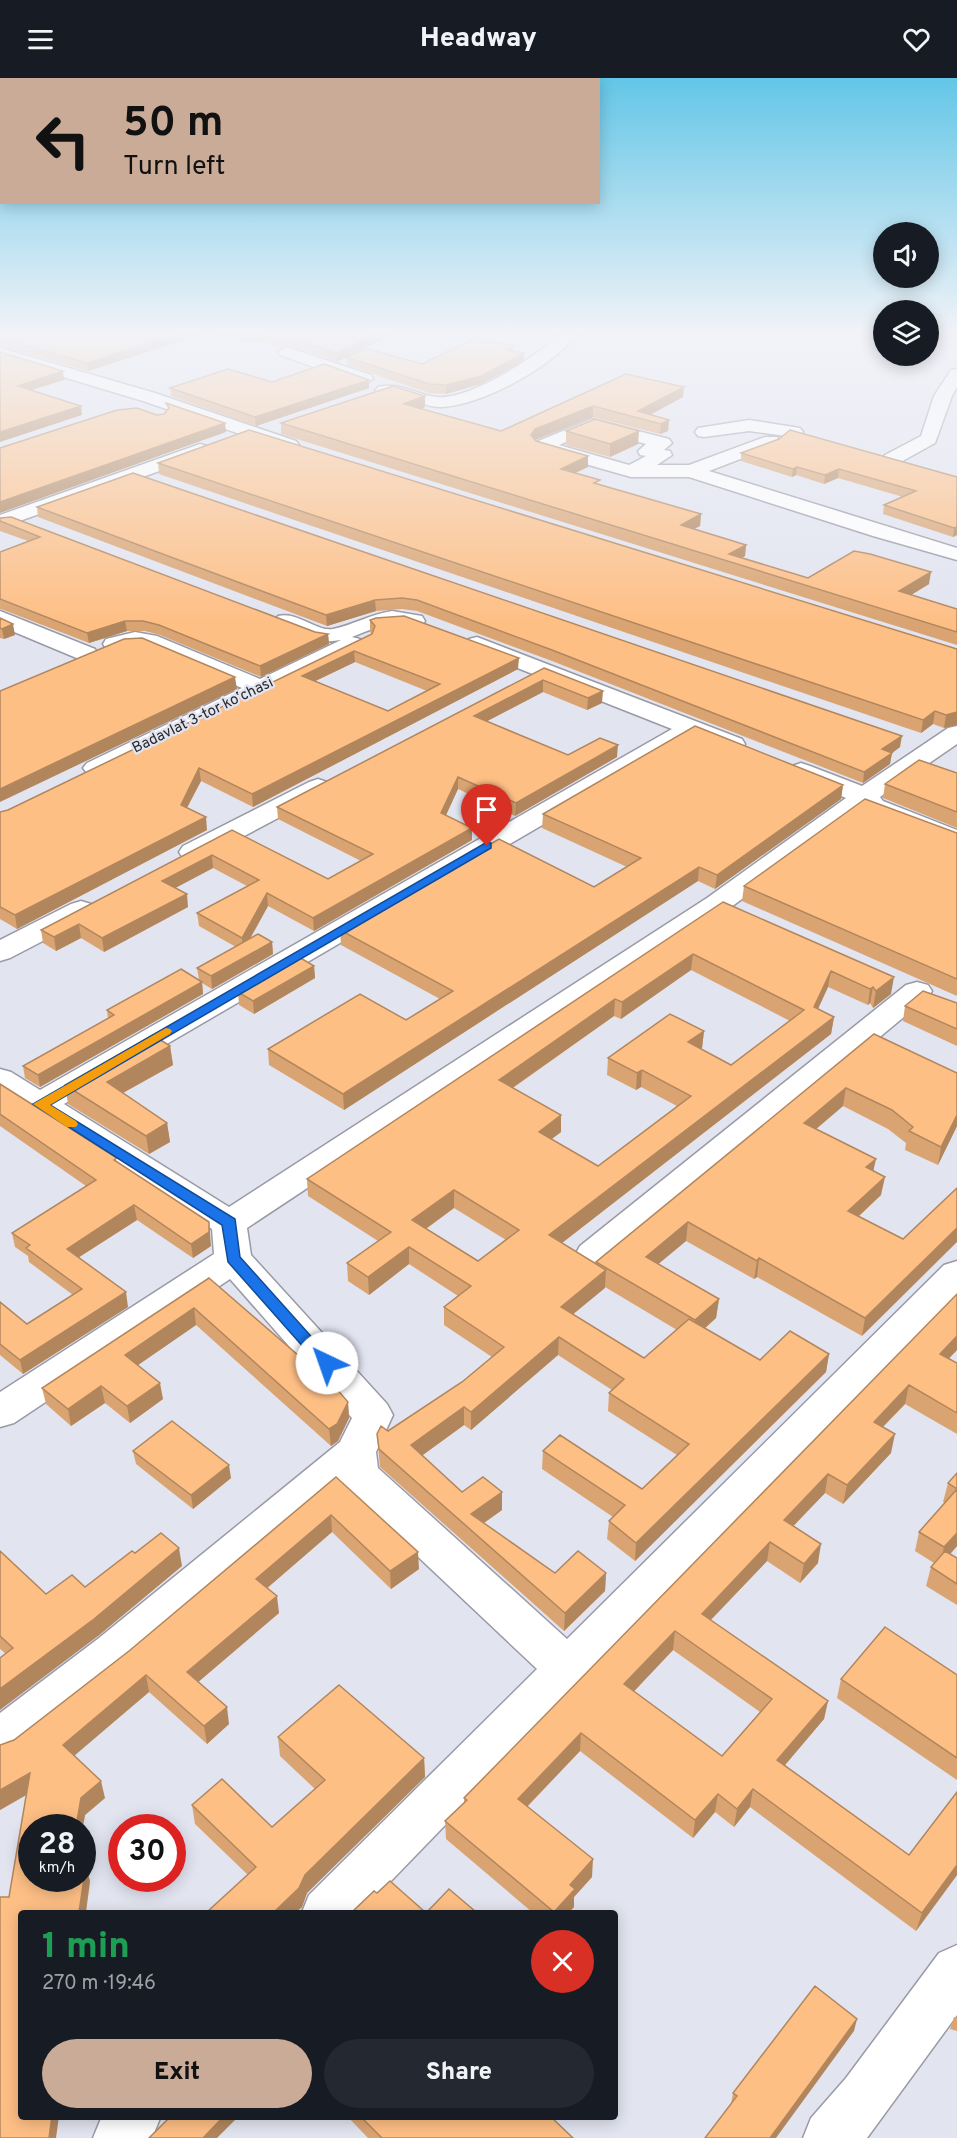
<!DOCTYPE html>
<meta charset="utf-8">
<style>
body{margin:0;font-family:Overpass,sans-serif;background:#242831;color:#f1f3f6;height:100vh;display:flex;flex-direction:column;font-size:22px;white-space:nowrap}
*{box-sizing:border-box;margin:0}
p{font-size:20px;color:#9ea1a6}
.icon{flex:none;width:33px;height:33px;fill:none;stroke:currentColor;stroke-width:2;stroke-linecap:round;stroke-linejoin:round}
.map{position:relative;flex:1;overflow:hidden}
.side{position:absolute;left:18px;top:1832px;width:600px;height:210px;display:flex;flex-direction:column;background:#171b24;border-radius:6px;box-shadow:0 3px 15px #0003}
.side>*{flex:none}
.banner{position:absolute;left:0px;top:0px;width:600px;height:126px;box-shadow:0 3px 15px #0003;background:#c9ab98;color:#111;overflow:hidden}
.controls{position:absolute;left:873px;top:144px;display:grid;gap:12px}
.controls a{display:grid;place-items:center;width:66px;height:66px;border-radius:50%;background:#171b24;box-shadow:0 3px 15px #0003;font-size:30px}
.speed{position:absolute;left:18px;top:1736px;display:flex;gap:12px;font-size:30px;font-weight:700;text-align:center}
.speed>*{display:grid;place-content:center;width:78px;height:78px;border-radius:50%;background:#171b24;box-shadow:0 3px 15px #0003;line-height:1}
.speed small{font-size:15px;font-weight:400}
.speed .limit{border:9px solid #d22;background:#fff;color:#111}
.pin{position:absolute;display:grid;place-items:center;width:51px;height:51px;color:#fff;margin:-62px -26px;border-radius:50% 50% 50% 0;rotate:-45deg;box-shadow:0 0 6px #0007}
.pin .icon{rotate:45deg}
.me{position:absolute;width:66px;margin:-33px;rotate:318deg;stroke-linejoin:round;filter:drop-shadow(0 0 4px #0008)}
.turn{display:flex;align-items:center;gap:21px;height:126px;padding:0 24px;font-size:27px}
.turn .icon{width:78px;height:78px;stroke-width:2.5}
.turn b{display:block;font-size:42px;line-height:51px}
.round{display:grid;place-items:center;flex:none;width:63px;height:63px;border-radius:32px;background:#242831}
.overview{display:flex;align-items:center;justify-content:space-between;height:102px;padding:0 24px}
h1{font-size:36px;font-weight:800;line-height:45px;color:#1e9e55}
.cta{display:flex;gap:12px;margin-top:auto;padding:12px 24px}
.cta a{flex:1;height:69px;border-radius:36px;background:#c9ab98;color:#111;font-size:24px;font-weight:800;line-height:69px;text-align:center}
.cta a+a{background:#242831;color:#f1f3f6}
header{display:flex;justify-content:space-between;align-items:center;height:78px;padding:0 24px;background:#171b24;font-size:27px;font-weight:800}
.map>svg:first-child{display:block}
</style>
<header><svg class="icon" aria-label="menu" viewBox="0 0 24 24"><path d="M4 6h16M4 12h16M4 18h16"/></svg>Headway<svg class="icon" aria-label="heart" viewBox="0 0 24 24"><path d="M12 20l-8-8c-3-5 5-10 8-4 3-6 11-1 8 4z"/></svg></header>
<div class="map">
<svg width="957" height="2060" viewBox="0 0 957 2060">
<rect width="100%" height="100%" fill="#e2e4f0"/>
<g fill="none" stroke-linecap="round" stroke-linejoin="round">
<g stroke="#999aa5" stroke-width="3">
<path id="minor" d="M561 255H578C552 289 483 327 441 329 425 330 412 319 396 317 390 316 384 318 378 317L375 313 378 309C401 304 414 316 436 319 468 323 538 278 561 255Z
M286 269 371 297 373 301 365 306 359 305 280 277 278 274Z
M0 270 155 315 296 363 299 367 296 371H284L143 323 0 280Z
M957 291V309L952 318 935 365 899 385H885L883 381 885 377 921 358 934 318 951 292Z
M592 341 669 361 672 365 664 372 670 373 672 377 657 387H689L765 359H777L780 363 777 367 709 393 957 470V482L873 458 689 399H631L536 372 533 368 536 364ZM594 352 646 366 638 373 640 377 646 378 629 387 559 367Z
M749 342 800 350 803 354 800 358 794 359 749 353 704 359 698 358 695 354 698 350Z
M200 366 207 368 209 372 207 376 0 450V437Z
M0 533 95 571 98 576 95 581 87 583 79 581 0 548Z
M392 533 422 538 425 543 422 548C412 550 404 546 393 546 379 547 365 554 352 559L360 561 363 566 360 571 105 695 96 698 87 695 83 690 87 685 242 610 144 569C131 567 119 574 106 571L103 566 106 561 135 554 157 558 260 601 341 562 324 564 278 548 275 543 278 538C298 533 316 554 333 551 353 547 371 536 392 533Z
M477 559 742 661 745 666 742 671 733 673 724 671 693 659 64 1026 229 1129 707 820 846 720 792 698 788 693 792 688 801 685 810 688 862 708 948 650 957 648V666L880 719 883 723 957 752V769L863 732 727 832 247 1150 251 1177 387 1326 393 1337 376 1374 378 1390 567 1561 944 1187 957 1183V1218L361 1834H302L309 1817 537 1591 343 1408 131 1588 17 1677 0 1683V1635L99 1560 340 1364 352 1340 230 1201 14 1345 0 1349V1314L214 1176 212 1151 0 1015V991L11 994 40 1012 672 651 469 571 466 566 469 561Z
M318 701 327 704 331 709 327 714 203 780 193 782 183 780 179 774 183 768 309 704Z
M81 823 91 826 95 832 91 838 10 880 0 883V862L71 826Z
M917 904 928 907 932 913 928 919 606 1186 593 1190 580 1186 575 1177 580 1168 906 907Z
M957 1867V1937L867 2060H803L811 2040 846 2000 939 1875Z
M102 2038H161L152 2060H93Z"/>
</g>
<use href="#minor" fill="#fff" fill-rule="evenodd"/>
</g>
<path fill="#daa472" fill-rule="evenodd" d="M0 255H206L88 293 0 268Z
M216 255H395L349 278 422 286 514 268 513 273 524 275V283L481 306 446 316 429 315 347 287 346 279 337 284 293 269H279L254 262 245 264Z
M928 255H957V262L940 259 932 262 928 261Z
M626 296 683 319 650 337 669 342 668 353 660 356 593 339 535 362 588 389 575 395 599 407 701 436 700 448 694 451 746 467 745 478 742 480 808 500 929 506 911 517 957 531V567L281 356V345L425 318V329L421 331 501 353Z
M272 304 369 310 256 348 171 318 170 310Z
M566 353 638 366 610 379 566 367Z
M741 375 957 399V457L953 459 883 436 884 427 903 419 838 400 824 406 796 397 792 399 741 383Z
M158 385 957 571V647L944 650 933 646 921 655 159 396Z
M133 395 900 669 892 675 890 686 863 705 552 583 417 533 402 531 376 533 327 548 38 439 37 429Z
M0 440 315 554 328 556 329 566 261 599 160 557 145 553H127L89 565 1 531H0V474L28 463 0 453Z
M0 540 15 557 4 561 0 560Z
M370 542 518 591 253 729 201 703 187 730 207 752 17 851 0 841V734L8 732 372 556 370 554ZM355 584 427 613 388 633 315 603Z
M544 590 602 625 587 632 543 614 487 643 568 677 617 679 515 738 458 711 446 737 472 762 314 853 268 828 250 861 272 864 273 876 212 911 202 905 203 916 40 1009 25 1000 23 988 108 941 107 932 199 902 197 890 236 869 199 848 197 835 247 808 213 790 175 810 188 829 104 874 81 860 56 873 43 865 41 852 232 752 328 801 361 783 278 741 277 729Z
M957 695V750L883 720 885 706Z
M843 707 841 721 715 811 698 803 344 1032 269 987 268 971 406 942 440 921 341 867 340 852 594 809 627 789 542 750 543 736Z
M957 755V918L742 823 744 808Z
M723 824 891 916 873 930 870 925 868 927 828 909 818 931 834 939 831 956 562 1165 596 1185V1184L874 956 957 995V1048L938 1087 905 1072 906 1065 888 1051 843 1028 816 1051 873 1093 881 1117 859 1138 903 1161 862 1258 757 1199 754 1201 686 1163 658 1186 719 1221 716 1240 705 1250 760 1282 829 1276 826 1294 635 1483 607 1461 609 1443 613 1439 542 1391 543 1373 642 1411 677 1377 608 1333 609 1315 612 1312 558 1277 471 1352 464 1347 422 1377 462 1414 502 1432 484 1445 555 1495H606L605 1513 564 1553 380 1389 377 1356 388 1353 462 1304 492 1279 444 1247V1229L458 1218 409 1186 369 1217 348 1203 347 1185 378 1163 308 1118 307 1101ZM691 892 790 943 731 987 701 971 702 970 704 953 608 980 607 997 636 1012 641 1009 677 1028 598 1088 552 1061 561 1054 513 1010 614 938 621 941ZM454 1130 506 1162 478 1183 426 1151ZM605 1209 677 1252 644 1280 573 1236Z
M314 888 315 900 254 936 239 927 238 914Z
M957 925V968L903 943 905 928Z
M170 968 173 987 123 1015 167 1045 170 1064 149 1076 68 1026 65 1007Z
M0 1006 118 1084 211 1168 193 1180 137 1142 79 1179 128 1229 23 1296 0 1277V1224L27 1246 73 1217 29 1184 28 1178 15 1169 12 1155 86 1108 0 1048Z
M209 1200 348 1324 349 1340 338 1363 331 1368 196 1247 138 1287 163 1321 130 1345 105 1325 71 1348 46 1326 42 1310Z
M957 1216V1272L949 1280 957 1285V1356L905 1326 883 1349 891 1375 843 1426 825 1415 793 1448 818 1485 800 1505 767 1483 711 1542 828 1623 824 1641 785 1687 909 1777 957 1714V1797L916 1853 750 1729 734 1749 715 1734 693 1760 580 1673 527 1729 592 1799 574 1819V1829L569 1834H532L446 1761 445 1743 464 1725V1720ZM673 1572 760 1634 722 1678 634 1613Z
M133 1373 231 1400 193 1431 136 1386Z
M957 1395V1468L950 1476 957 1480V1527L926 1508 931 1489 934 1485 915 1473 919 1454 945 1425 943 1424 948 1405Z
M336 1399 419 1491 391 1511 332 1454 267 1510 279 1535 198 1604 229 1646 207 1666 149 1614 74 1677 105 1720 85 1737 82 1753V1749L32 1800 86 1787 90 1804 9 1819 26 1717 0 1732 14 1662 129 1573Z
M0 1473 46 1516 85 1509 135 1475 182 1488 98 1558 6 1576 0 1571Z
M957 1597V1702L837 1620 841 1601Z
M278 1659 424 1680 425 1699 307 1815 302 1829 296 1834H207L248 1797 195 1746 192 1727 272 1749 315 1711 280 1678Z
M954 1939 957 1940V1953L950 1951Z
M854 1953 731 2026 733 2015Z
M347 2038H550L573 2060H368Z"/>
<path fill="#b2865d" d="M180 255H206L88 293 87 285Z
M246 255H253L254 262 245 264 244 256Z
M378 255H395L337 284 336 275Z
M933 255H940V259L932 262Z
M524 275V283L481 306 446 316V307Z
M63 293 64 302 19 316 18 308Z
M369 302V310L256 348 255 339Z
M684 309 683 319 642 341 638 333Z
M425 318V329L405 336 404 326Z
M81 328 82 337 0 364V354Z
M593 328V339L535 362 531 368V357L535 351Z
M669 342 668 353 660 356 661 346Z
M225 345 226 354 0 435V424Z
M639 353 638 366 610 379V366Z
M588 378V389L560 402 561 391Z
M797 389 796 397 792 399 793 391Z
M839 391 838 400 824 406 825 397Z
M701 436 700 448 680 458 681 447Z
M957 449V457L953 459 954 450Z
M746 467 745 478 733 485 729 476Z
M931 494 929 506 898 525 899 513Z
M375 522 376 533 327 548 326 537Z
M125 543 127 553 89 565 87 555Z
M13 546 15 557 4 561 2 551Z
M328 556 329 566 261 599 260 588Z
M354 573 355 584 303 609 302 598Z
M519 580 518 591 253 729 252 716Z
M235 599 237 611 0 724V711Z
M543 602V614L474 650V638Z
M603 613 602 625 587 632 588 620Z
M935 633 933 646 921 655 923 642Z
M957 634V647L944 650 946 637Z
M902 658 900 669 892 675 890 686 863 705 864 694 882 671Z
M618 667 617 679 515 738 516 725Z
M199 690 201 703 182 739 181 727Z
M458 699V711L441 748V735Z
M843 707 841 721 715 811 717 797Z
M206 739 207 752 17 851 15 837Z
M472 750V762L314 853 313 840Z
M212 777 213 790 164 816 162 803Z
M699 789 698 803 344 1032 343 1016Z
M267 815 268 828 243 873 242 860Z
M187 816 188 829 104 874 102 860Z
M79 846 81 860 56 873 54 859Z
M272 864 273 876 212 911 211 898Z
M693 876 691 892 621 941 622 924Z
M314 888 315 900 254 936 253 923Z
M831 893 828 909 811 946 814 929Z
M894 899 891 916 873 930 876 913Z
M202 904 203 916 40 1009 38 997Z
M873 909 870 925 868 927 870 911Z
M615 921 614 938 499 1019V1002Z
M834 939 831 956 549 1175V1157Z
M704 953 702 970 687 982 688 964Z
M170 968 173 987 110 1022 107 1004Z
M642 992 641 1009 636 1012 637 995Z
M846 1010 843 1028 802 1063 804 1045Z
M561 1037V1054L538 1071 539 1054Z
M957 1037V1048L938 1087 941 1069Z
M167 1045 170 1064 149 1076 146 1058Z
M876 1081 872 1099 866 1089Z
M885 1099 881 1117 845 1151 848 1133Z
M454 1112V1130L413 1160 412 1142Z
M134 1127 137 1142 70 1185 67 1171Z
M209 1144 211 1168 193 1180 191 1166Z
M688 1144 686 1163 644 1198 646 1179Z
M957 1150V1164L862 1258 865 1240Z
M409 1169V1186L369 1217 368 1199Z
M759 1180 757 1199 754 1201 757 1183Z
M606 1192 605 1210 560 1247 561 1229Z
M126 1214 128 1229 23 1296 20 1282Z
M719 1221 716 1240 693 1261 695 1242Z
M194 1230 196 1247 128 1294 125 1277Z
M957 1258V1272L936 1294 940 1276Z
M559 1259 558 1277 471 1352V1334Z
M829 1276 826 1294 635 1483 636 1465Z
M160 1305 163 1321 130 1345 127 1328Z
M909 1307 905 1326 870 1362 874 1344Z
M101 1308 105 1325 71 1348 68 1331Z
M348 1324 349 1340 338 1363 331 1368 329 1351Z
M464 1329V1347L412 1385 411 1367Z
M895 1356 891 1375 843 1426 847 1407Z
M229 1387 231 1400 193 1431 191 1417Z
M828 1396 825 1415 781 1461 784 1442Z
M502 1414V1432L471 1454V1436Z
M331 1437 332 1454 258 1518 256 1501Z
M957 1455V1468L940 1488 944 1469Z
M770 1464 767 1483 699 1554 702 1536Z
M821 1466 818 1485 800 1505 804 1486Z
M179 1470 182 1488 98 1558 0 1632V1611Z
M418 1474 419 1491 391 1511 390 1493Z
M606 1495 605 1513 564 1553 565 1535Z
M277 1518 279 1535 190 1611 187 1594Z
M675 1553 673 1572 623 1625 624 1606Z
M146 1597 149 1614 67 1684 63 1667Z
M828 1623 824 1641 774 1700 777 1682Z
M227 1629 229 1646 207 1666 204 1648Z
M581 1655 580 1673 517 1739 518 1721Z
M424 1680 425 1699 307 1815 302 1829 296 1834H274L305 1797Z
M30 1695 35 1712 0 1732V1712Z
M101 1703 105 1720 85 1737 82 1753V1749H76L81 1720Z
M753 1711 750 1729 734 1749 737 1731Z
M718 1716 715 1734 693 1760 695 1742Z
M593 1781 592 1799 574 1819V1829L569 1834H554L569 1817 570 1807Z
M86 1787 90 1804 86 1834H79Z
M957 1787V1797L916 1853 922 1835Z
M857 1941 854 1953 776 2060H770Z
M52 2038H59L56 2060H49Z
M224 2038H239L217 2060H203Z"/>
<path fill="#febf85" stroke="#b2865d" stroke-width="1.5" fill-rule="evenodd" d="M0 255H180L87 285 0 260Z
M260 255H378L336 275 292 261H279Z
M473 261 514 268 507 272 524 275 481 298 446 307 429 306 346 279 368 271 422 286Z
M0 274 63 293 18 308 81 328 0 354Z
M324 286 369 302 255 339 170 310 228 291 272 304Z
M626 296 684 309 638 333 669 342 661 346 593 328 535 351 531 357 536 363 588 378 561 391 600 402 594 405 701 436 681 447 746 467 729 476 808 500 854 473 870 476 931 494 899 513 957 531V554L281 345 393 308 425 318 404 326 501 353Z
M166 325 225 345 0 424V370L117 332 137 330 157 337 164 336 169 330Z
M595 341 639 353 610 366 566 353Z
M249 352 957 571V634L946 637 935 633 923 642 158 385Z
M790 352 957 399V449L954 450 884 427 916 413 839 391 825 397 797 389 793 391 741 375 779 361Z
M133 395 902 658 882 671 892 675 864 694 552 572 417 522 402 520 375 522 326 537 37 429Z
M11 439 315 554 328 556 260 588 159 547 143 543H125L87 555 0 521V474L40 459 0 443V440Z
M404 538 519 580 252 716 199 690 181 727 206 739 15 837 0 829V734L8 732 372 556 375 548 370 542 376 540ZM354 573 440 606 388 633 302 598Z
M0 540 13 546 2 551 0 550Z
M142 560 235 599 0 711V613L124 561Z
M544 590 603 613 588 620 543 602 474 638 568 677 600 660 618 667 516 725 458 699 441 735 472 750 313 840 267 815 242 860 197 835 259 802 212 777 162 803 187 816 102 860 79 846 54 859 41 852 232 752 328 801 373 776 277 729Z
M695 648 843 707 717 797 699 789 343 1016 268 971 360 916 406 942 453 913 340 852 499 761 594 809 641 780 543 736Z
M919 682 957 695V734L885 706Z
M865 721 957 755V901L744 808Z
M723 824 894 899 876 913 873 909 870 911 831 893 814 929 834 939 549 1157 606 1192 561 1229 644 1280 689 1241 760 1282 790 1253 829 1276 636 1465 609 1443 625 1427 543 1373 560 1357 642 1411 689 1366 609 1315 624 1301 559 1259 471 1334 464 1329 411 1367 462 1414 483 1399 502 1414 471 1436 555 1495 578 1473 606 1495 565 1535 379 1371 377 1356 381 1348 388 1353 462 1304 504 1269 444 1229 471 1208 409 1169 368 1199 347 1185 391 1154 307 1101ZM693 876 804 932 731 987 688 964 704 953 670 936 608 980 637 995 642 992 691 1018 598 1088 539 1054 561 1037 499 1002 615 921 622 924ZM454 1112 519 1152 478 1183 412 1142Z
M258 856 272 864 211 898 197 890Z
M299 879 314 888 253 923 238 914Z
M181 891 202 904 38 997 23 988 114 937 107 932Z
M923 913 957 925V951L905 928Z
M874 956 957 995V1037L941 1069 909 1053 913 1049 892 1032 846 1010 804 1045 876 1081 866 1089 885 1099 848 1133 903 1161 957 1110V1150L865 1240 759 1180 757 1183 688 1144 646 1179 719 1221 695 1242 596 1184Z
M153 957 170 968 107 1004 167 1045 146 1058 65 1007Z
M0 1006 117 1080 114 1082 209 1144V1154L191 1166 134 1127 67 1171 126 1214 20 1282 0 1266V1224L27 1246 82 1211 26 1170 30 1167 12 1155 96 1102 0 1036Z
M209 1200 336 1310 348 1324 337 1346 329 1351 194 1230 125 1277 160 1305 127 1328 101 1308 68 1331 42 1310Z
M957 1216V1258L940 1276 957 1285V1335L909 1307 874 1344 895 1356 847 1407 828 1396 784 1442 821 1466 804 1486 770 1464 702 1536 828 1623 777 1682 909 1777 957 1714V1787L922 1835 753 1711 737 1731 718 1716 695 1742 581 1655 518 1721 593 1781 570 1807 575 1811 554 1834 445 1743 467 1722 464 1720ZM675 1553 772 1621 722 1678 624 1606Z
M172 1343 229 1387 191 1417 133 1373Z
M957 1395V1455L944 1469 919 1454 957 1411 948 1405Z
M336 1399 418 1474 390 1493 331 1437 256 1501 277 1518 187 1594 227 1629 204 1648 146 1597 63 1667 101 1703 81 1720 76 1749H32V1800H82V1787H86L79 1834H21V2038H52L49 2060H0V1819H9L30 1695 0 1712V1667L14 1662 129 1573Z
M161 1455 179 1470 94 1541 0 1611V1580L13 1570 0 1558V1473L46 1516 72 1497 85 1509 132 1473 135 1475Z
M945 1473 957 1480V1506L931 1489Z
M885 1549 957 1597V1680L841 1601Z
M339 1607 424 1680 305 1797 299 1810 274 1834H207L256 1789 192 1727 222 1701 272 1749 325 1702 278 1659Z
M390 1803 425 1834H352L374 1813 377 1815Z
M449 1811 476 1834H427Z
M815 1908 857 1941 770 2060H705L737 2018 733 2015Z
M171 2038H224L203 2060H149Z
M360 2038H550L573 2060H382Z"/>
<linearGradient id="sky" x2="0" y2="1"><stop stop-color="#63c6e7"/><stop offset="0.47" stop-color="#f2f3f8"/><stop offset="1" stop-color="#f2f3f8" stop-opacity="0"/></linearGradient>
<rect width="957" height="544" fill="url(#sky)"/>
<path fill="#1a73e8" stroke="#114b97" stroke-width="1.5" d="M487 764 491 765V770L50 1027 235 1141 240 1179 335 1285 332 1289H321L228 1184 222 1147 33 1026Z"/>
<path fill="#f59e0b" d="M166 950 170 951 172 953 170 956 50 1027 76 1043 78 1046 76 1049H67L33 1026Z"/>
<g text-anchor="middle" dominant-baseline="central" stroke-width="4.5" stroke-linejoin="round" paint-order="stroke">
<g font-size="15" fill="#28292d" stroke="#e2e4f0">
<text transform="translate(203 638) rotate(-26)">Badavlat 3-tor koʼchasi</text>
</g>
</g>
</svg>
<div class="controls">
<a><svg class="icon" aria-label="sound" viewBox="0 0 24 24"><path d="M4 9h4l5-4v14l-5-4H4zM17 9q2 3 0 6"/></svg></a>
<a><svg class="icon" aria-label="layers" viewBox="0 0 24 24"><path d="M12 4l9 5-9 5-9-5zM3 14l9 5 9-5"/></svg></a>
</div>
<div class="speed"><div>28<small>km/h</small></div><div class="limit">30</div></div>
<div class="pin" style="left:487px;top:768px;background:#d93025"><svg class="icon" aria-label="arrive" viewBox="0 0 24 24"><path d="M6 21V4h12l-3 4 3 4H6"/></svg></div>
<svg class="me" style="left:327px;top:1285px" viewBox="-20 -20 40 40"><circle r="19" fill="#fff"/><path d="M0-13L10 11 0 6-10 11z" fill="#1a73e8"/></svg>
<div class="banner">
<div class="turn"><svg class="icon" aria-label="left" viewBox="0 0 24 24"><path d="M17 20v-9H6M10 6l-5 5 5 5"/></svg><div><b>50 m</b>Turn left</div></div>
</div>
<section class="side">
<div class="overview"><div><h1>1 min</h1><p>270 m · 19:46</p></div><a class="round" style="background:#d93025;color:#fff"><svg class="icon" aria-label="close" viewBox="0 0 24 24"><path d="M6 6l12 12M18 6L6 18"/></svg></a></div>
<div class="cta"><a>Exit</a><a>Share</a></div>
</section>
</div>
